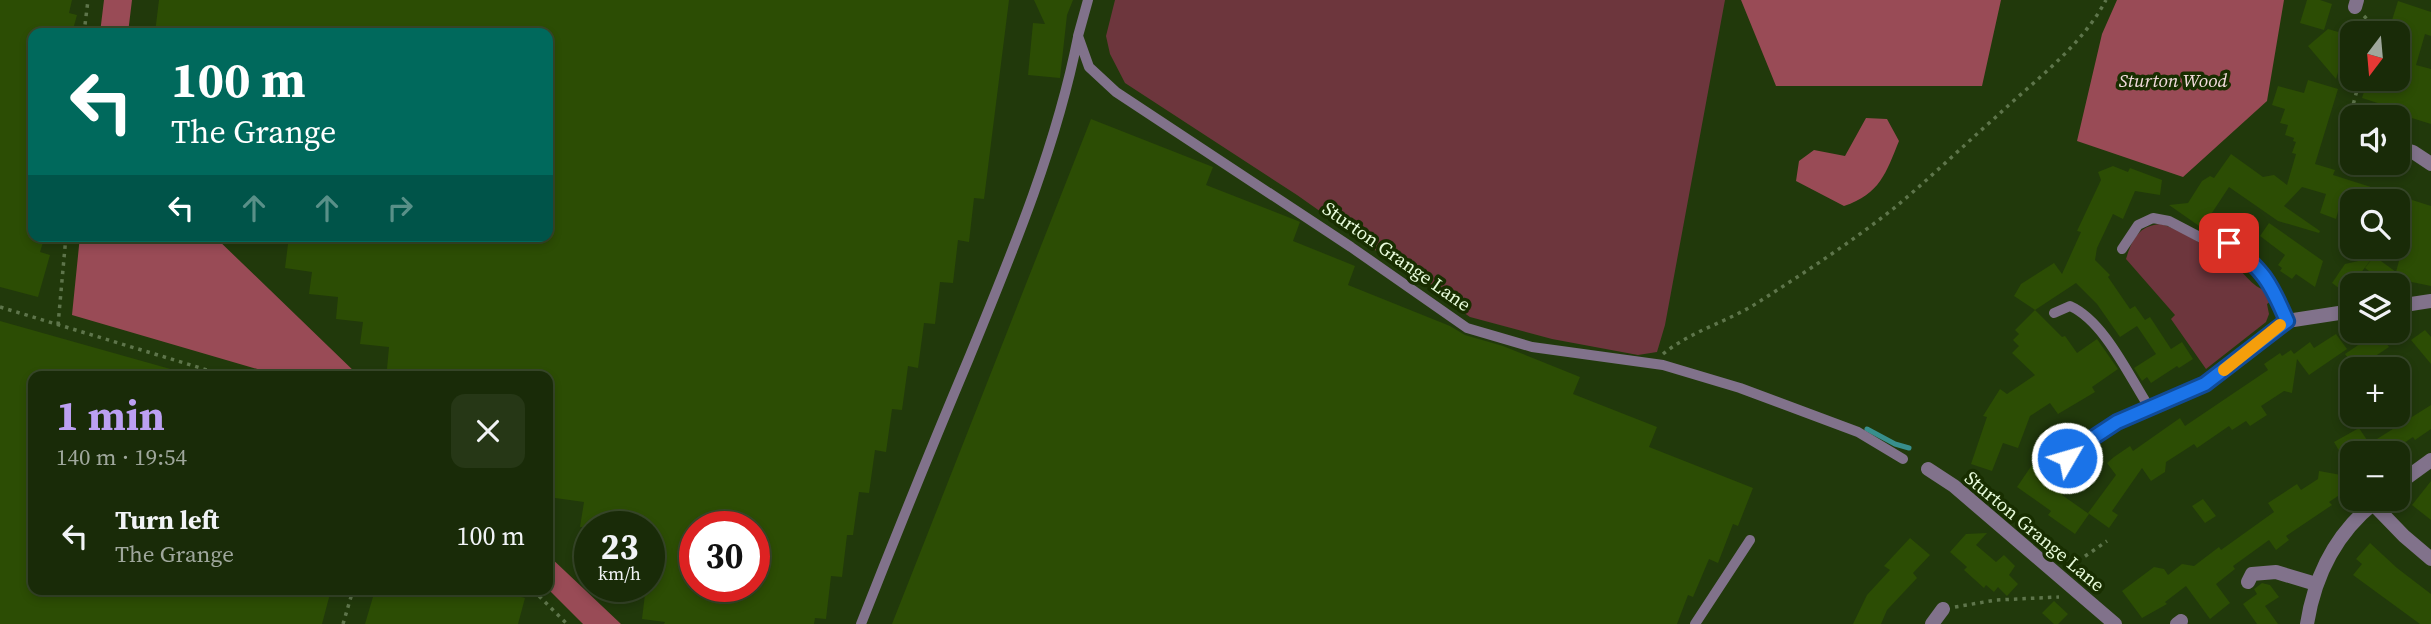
<!DOCTYPE html>
<meta charset="utf-8">
<style>
body{margin:0;font-family:"Source Serif 4",serif;background:#263716;color:#f1f3f6;height:100vh;display:flex;flex-direction:column;font-size:26px;white-space:nowrap}
*{box-sizing:border-box;margin:0}
p{font-size:23px;color:#9fa79c}
.icon{flex:none;width:38px;height:38px;fill:none;stroke:currentColor;stroke-width:2;stroke-linecap:round;stroke-linejoin:round}
.map{position:relative;flex:1;overflow:hidden}
.side{position:absolute;left:28px;top:371px;width:525px;height:224px;display:flex;flex-direction:column;background:#192b08;border-radius:14px;box-shadow:0 4px 10px #0003,0 0 0 2px #374729}
.side>*{flex:none}
.guide{position:absolute;left:28px;top:28px;width:525px;height:214px;border-radius:14px;box-shadow:0 4px 10px #0003,0 0 0 2px #374729;background:#00695c;color:#fff;overflow:hidden}
.needle{width:46px;rotate:196deg}
.tools{position:absolute;left:2340px;top:21px;display:grid;gap:14px}
.tools a{display:grid;place-items:center;width:70px;height:70px;border-radius:14px;background:#192b08;box-shadow:0 4px 10px #0003,0 0 0 2px #374729;font-size:35px}
.speed{position:absolute;left:574px;top:511px;display:flex;gap:14px;font-size:35px;font-weight:700;text-align:center}
.speed>*{display:grid;place-content:center;width:91px;height:91px;border-radius:50%;background:#192b08;box-shadow:0 4px 10px #0003,0 0 0 2px #374729;line-height:1}
.speed small{font-size:18px;font-weight:400}
.speed .limit{border:10px solid #d22;background:#fff;color:#111}
.pin{position:absolute;display:grid;place-items:center;width:60px;height:60px;color:#fff;margin:-30px;border-radius:14px;box-shadow:0 4px 10px #0006}
.me{position:absolute;width:77px;margin:-38px;rotate:52deg;stroke-linejoin:round;filter:drop-shadow(0 0 5px #0008)}
.turn{display:flex;align-items:center;gap:24px;height:147px;padding:0 28px;font-size:32px}
.turn .icon{width:91px;height:91px;stroke-width:2.5}
.turn b{display:block;font-size:49px;line-height:60px}
.lanes{display:flex;align-items:center;height:66px;padding:0 28px;background:#0003;justify-content:center;gap:35px;direction:ltr}
.lanes .off{opacity:.35}
.round{display:grid;place-items:center;flex:none;width:74px;height:74px;border-radius:14px;background:#263716}
.headline{display:flex;align-items:center;justify-content:space-between;height:119px;padding:0 28px}
h1{font-size:42px;font-weight:700;line-height:52px;color:#bca0f2}
ul{padding:0;list-style:none}
li{display:flex;align-items:center;gap:21px;height:91px;padding:0 28px}
li div{flex:1}
li b{display:block;font-size:26px}
li em{font-style:normal}
.map>svg:first-child{display:block}
</style>
<div class="map">
<svg width="2431" height="624" viewBox="0 0 2431 624">
<rect width="100%" height="100%" fill="#21390b"/>
<path fill="#6d363d" d="M1115 0H1725L1665 325 1657 352 1638 355 1552 339 1470 317 1297 195 1125 83 1110 54 1106 36Z
M2160 224C2176 227 2215 249 2222 263 2245 266 2247 285 2265 290L2270 302 2267 304 2269 314 2266 322 2206 369 2171 319 2175 315 2126 259C2132 240 2138 226 2160 224Z"/>
<path fill="#994b56" d="M104 0H132L128 33H100Z
M1741 0H2001L1982 86H1776Z
M2117 0H2284L2267 101 2183 177 2077 141 2102 34Z
M1866 118 1887 119 1899 141C1886 173 1880 194 1844 206L1796 181 1799 161 1814 150 1845 156Z
M80 236H214L359 376H281L72 315Z
M548 555 621 624H583L548 589Z"/>
<g fill="none" stroke-linecap="round" stroke-linejoin="round">
<path stroke="#388f8d" stroke-width="5" d="M1867 429 1895 444 1909 448"/>
</g>
<path fill="#2c4d04" fill-rule="evenodd" d="M0 0H72L69 13 77 15 72 33H33V236H45L40 252 50 255 38 297 0 287Z
M159 0H1009L984 199 974 198 969 242 958 240 953 283 940 282 935 324 924 323 918 368 908 366 902 410 892 409 886 452 875 450 869 493 859 492 853 535H847L842 577 831 576 826 619 815 618 814 624H664L665 622 642 619 646 586H649V527H580L584 502 548 497V376H413L414 373 387 369 389 347 360 344 363 322 336 319 338 297 309 294 312 272 285 268 289 236H548V33H155ZM695 527H754V586H695Z
M1034 0H1073L1067 15 1060 78 1028 75 1033 23 1045 24Z
M2307 0H2320L2332 4 2324 30 2300 23Z
M2398 1 2431 12V36L2425 34 2416 65 2431 69V124L2386 110 2387 106 2362 98 2368 79H2398V33H2388Z
M2328 29 2352 36V66L2341 63 2336 79 2308 46Z
M2308 80 2338 89 2315 164 2335 170 2333 175 2431 206V286L2373 274 2365 268 2374 256 2396 272 2404 242 2398 240 2403 223 2398 221V201H2352V212L2339 208 2336 219 2320 213 2326 194 2302 187 2284 206 2320 231 2319 233 2278 221 2229 187 2202 228 2169 205 2188 203 2202 181 2210 176 2214 178 2231 154 2263 177 2274 175 2287 185 2296 154 2292 153 2296 142 2293 141 2294 138 2285 135 2288 125 2280 123 2285 109 2272 105 2278 86 2304 93Z
M1091 119 1213 167 1206 185 1298 221 1300 222 1293 241 1355 266 1348 285 1450 326 1465 335 1503 346 1580 377 1573 394 1657 427 1649 447 1753 488 1738 526 1733 524 1718 563 1709 559 1693 597 1688 595 1677 624H892Z
M2113 166 2128 172 2130 168 2162 180 2160 195 2135 191 2123 219 2113 214 2097 248 2095 260 2110 275 2108 277 2130 309 2135 306 2145 320 2150 317 2171 349 2182 342 2193 359 2179 368 2177 366 2151 383 2147 377 2142 381 2134 368 2156 354 2137 326 2120 337 2097 304 2076 283 2035 310 2014 296 2021 284 2054 263 2062 274 2081 232 2077 231 2101 180 2098 172Z
M2269 223 2323 261 2315 287 2296 274 2292 279 2280 271 2282 268 2278 265 2285 255 2260 236Z
M2372 258 2352 285 2343 300V291L2332 283 2345 264Z
M2035 310 2062 337 2065 336 2077 353 2097 339 2118 369 2092 387 2095 392 2058 414 2050 403 2030 416 2018 448 2003 443 1992 471 1971 464 1987 417 1983 416 2000 389 2007 394 2035 375 2012 353 2019 346 2013 340 2019 334 2015 330Z
M0 321 181 372V376H33V590H331L322 624H0Z
M2425 330 2431 337V364L2411 340Z
M2379 331 2389 347 2356 369 2345 354Z
M2336 334 2347 349 2309 375 2297 359 2292 393 2284 391 2261 406 2267 415 2250 426 2246 421 2232 430 2229 426 2197 448 2194 444 2166 462 2165 472 2151 481 2142 468 2112 511 2118 515 2109 528 2088 513 2116 475 2107 463 2114 457 2130 446 2133 451 2180 418 2185 426 2268 370 2264 364 2280 353 2282 356 2291 350 2294 354 2310 342 2314 348Z
M2431 405V429L2415 440 2413 437 2389 453H2375L2369 444Z
M2359 428 2367 440 2342 456 2334 442Z
M2032 465 2068 487 2062 495 2089 514 2075 534 2048 515 2051 511 2017 487Z
M2319 471 2341 475 2350 488 2329 502 2332 505 2286 536 2289 540 2276 550 2269 540 2233 566 2235 569 2216 584 2230 603 2210 619 2186 586 2165 602 2167 604 2142 618 2122 591 2154 567 2164 569 2168 575 2182 564 2194 566 2219 547 2221 550 2274 512 2268 503 2297 484 2301 490 2318 479Z
M2431 481V520L2412 505Z
M2203 499 2216 516 2205 523 2192 506Z
M1987 533 1976 545 1996 562 2004 555 2015 566 2009 575 2018 584 2007 596 1998 587 1994 592 1986 585 1984 588 1964 570 1967 567 1950 552 1966 534Z
M1910 538 1930 555 1913 573 1917 578 1887 610 1881 624H1853L1867 595 1890 570 1884 566Z
M2370 543 2397 568 2431 594V624H2420L2353 575 2362 564 2356 559Z
M2262 583 2270 585 2279 597 2265 606 2278 624H2257L2243 604 2257 594 2254 589Z
M375 590H496L525 598 518 624H365Z
M2054 601 2068 614 2058 624H2054L2042 613Z"/>
<g fill="none" stroke-linecap="round" stroke-linejoin="round">
<path stroke="#5e754b" stroke-width="3.5" stroke-dasharray="3.5 5" stroke-linecap="butt" d="M2364 16 2376 28 2374 33
M84 33 88 0
M2349 120 2360 79
M0 307 227 376
M58 325 66 236
M1663 354C1691 331 1727 322 1757 303 1804 273 1850 243 1893 209 1929 179 1962 147 1997 116 2035 80 2081 47 2106 0
M2071 566 2107 541
M533 590 567 624
M1955 607 1996 600 2059 597
M343 624 353 590"/>
<path stroke="#81728b" stroke-width="10" d="M1088 0 1078 36 1089 67 1116 92 1351 247 1467 328 1532 347 1663 365 1740 388 1858 432 1903 459
M2122 249 2138 225 2153 218 2169 221 2213 244 2229 243
M2054 313 2070 306C2104 321 2129 376 2149 407
M861 624C896 535 932 446 969 358 1012 253 1056 148 1078 37
M1695 624 1750 540"/>
<path stroke="#81728b" stroke-width="14" d="M2355 7 2357 0
M2349 132 2352 133
M2398 148 2413 152 2431 164
M2238 224 2229 243C2264 270 2270 282 2287 321
M2398 306 2431 301
M2046 444 2081 468
M2067 458 2079 447 2117 422 2205 384 2287 321 2352 311
M1928 469 1954 486 2115 624
M2398 484 2431 460
M2373 504 2404 536 2431 559
M2248 582 2252 574 2276 572 2316 584
M1932 624 1943 609
M2177 624 2181 621
M2307 624C2315 574 2338 530 2379 499"/>
</g>
<g fill="none" stroke-linecap="round" stroke-linejoin="round">
<g stroke="#114b97" stroke-width="18">
<path id="route" d="M2067 458 2079 447 2117 422 2205 384 2287 321C2270 281 2263 270 2229 243"/>
</g>
<use href="#route" stroke="#1a73e8" stroke-width="12"/>
<path stroke="#f59e0b" stroke-width="12" d="M2224 370 2280 325"/>
</g>
<g text-anchor="middle" dominant-baseline="central" stroke-width="7" stroke-linejoin="round" paint-order="stroke">
<g font-size="19" font-style="italic" fill="#f3dbdd" stroke="#182e00">
<text x="2173" y="80">Sturton Wood</text>
</g>
<g font-size="19" fill="#e7fbda" stroke="#182e00">
<text transform="translate(1397 256) rotate(35)">Sturton Grange Lane</text>
<text transform="translate(2035 531) rotate(40)">Sturton Grange Lane</text>
</g>
</g>
</svg>
<div class="tools">
<a><svg class="needle" viewBox="-14 -14 28 28"><path d="M0-13l5 13h-10z" fill="#e53935"/><path d="M0 13l5-13h-10z" fill="#9fa79c"/></svg></a>
<a><svg class="icon" aria-label="sound" viewBox="0 0 24 24"><path d="M4 9h4l5-4v14l-5-4H4zM17 9q2 3 0 6"/></svg></a>
<a><svg class="icon" aria-label="search" viewBox="0 0 24 24"><circle cx="10" cy="10" r="6"/><path d="M15 15l6 6"/></svg></a>
<a><svg class="icon" aria-label="layers" viewBox="0 0 24 24"><path d="M12 4l9 5-9 5-9-5zM3 14l9 5 9-5"/></svg></a>
<a>+</a>
<a>−</a>
</div>
<div class="speed"><div>23<small>km/h</small></div><div class="limit">30</div></div>
<div class="pin" style="left:2229px;top:243px;background:#d93025"><svg class="icon" aria-label="arrive" viewBox="0 0 24 24"><path d="M6 21V4h12l-3 4 3 4H6"/></svg></div>
<svg class="me" style="left:2067px;top:458px" viewBox="-20 -20 40 40"><circle r="17" fill="#1a73e8" stroke="#fff" stroke-width="3"/><path d="M0-11L8 9 0 5-8 9z" fill="#fff"/></svg>
<div class="guide">
<div class="turn"><svg class="icon" aria-label="left" viewBox="0 0 24 24"><path d="M17 20v-9H6M10 6l-5 5 5 5"/></svg><div><b>100 m</b>The Grange</div></div>
<div class="lanes"><svg class="icon" aria-label="left" viewBox="0 0 24 24"><path d="M17 20v-9H6M10 6l-5 5 5 5"/></svg><svg class="icon off" aria-label="ahead" viewBox="0 0 24 24"><path d="M12 20V5M6 11l6-6 6 6"/></svg><svg class="icon off" aria-label="ahead" viewBox="0 0 24 24"><path d="M12 20V5M6 11l6-6 6 6"/></svg><svg class="icon off" aria-label="right" viewBox="0 0 24 24"><path d="M7 20v-9h11M14 6l5 5-5 5"/></svg></div>
</div>
<section class="side">
<div class="headline"><div><h1>1 min</h1><p>140 m · 19:54</p></div><a class="round"><svg class="icon" aria-label="close" viewBox="0 0 24 24"><path d="M6 6l12 12M18 6L6 18"/></svg></a></div>
<ul>
<li><svg class="icon" aria-label="left" viewBox="0 0 24 24"><path d="M17 20v-9H6M10 6l-5 5 5 5"/></svg><div><b>Turn left</b><p>The Grange</p></div><em>100 m</em></li>
</ul>
</section>
</div>
